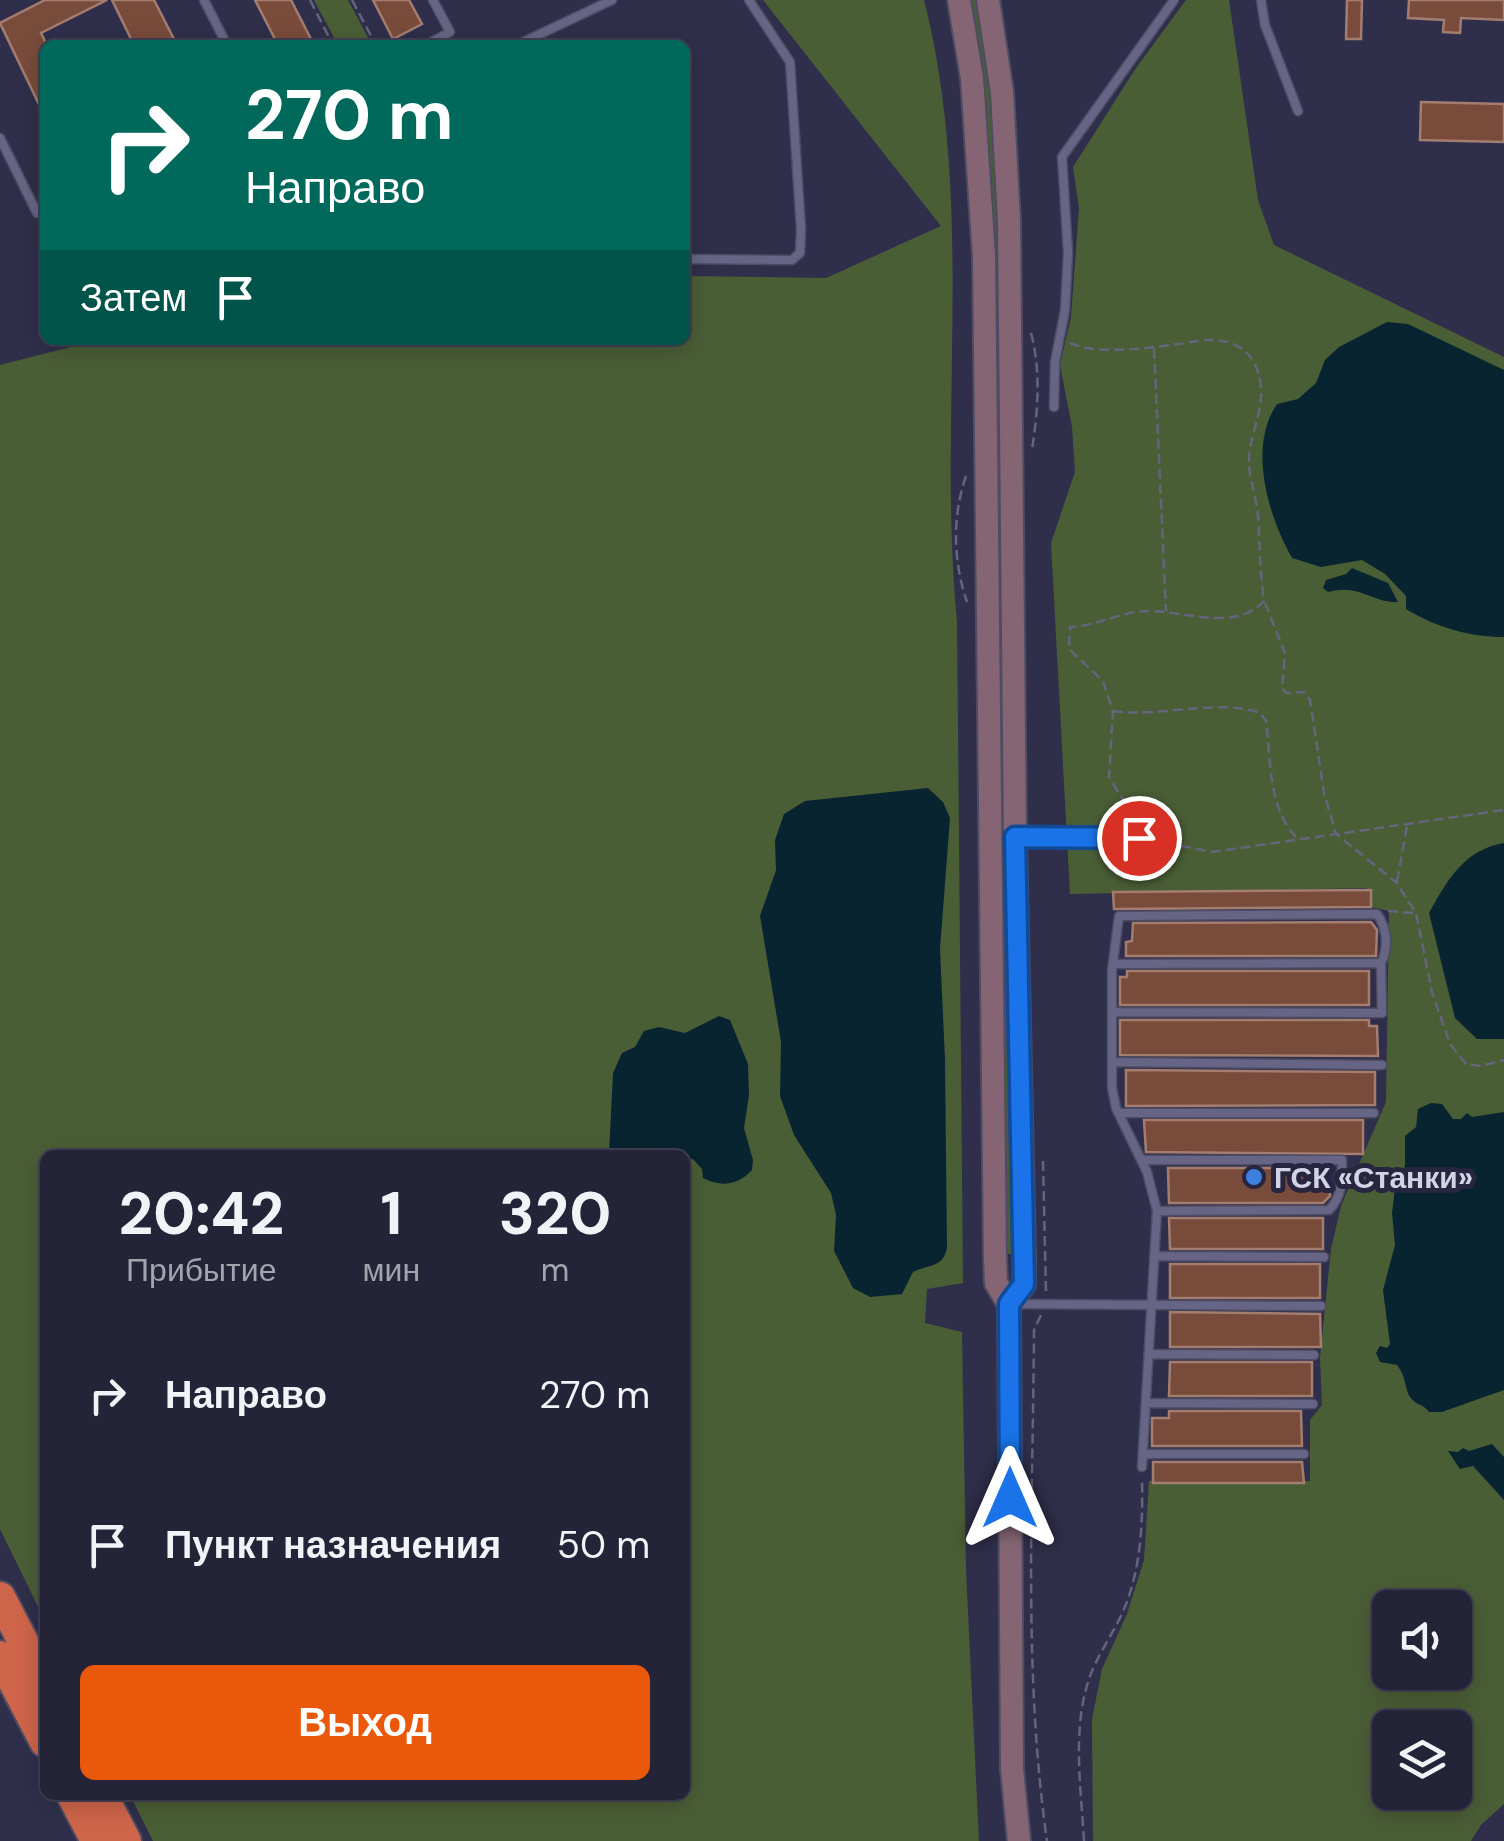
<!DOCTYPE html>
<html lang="ru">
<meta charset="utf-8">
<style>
body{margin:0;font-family:"DM Sans",sans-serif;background:#302f43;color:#f1f3f6;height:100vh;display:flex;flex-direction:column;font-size:38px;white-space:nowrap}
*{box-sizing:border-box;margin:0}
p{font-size:32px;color:#a3a4ae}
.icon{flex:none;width:55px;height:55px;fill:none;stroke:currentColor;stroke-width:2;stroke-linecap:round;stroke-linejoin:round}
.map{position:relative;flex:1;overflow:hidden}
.sheet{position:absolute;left:40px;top:1150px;width:650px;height:650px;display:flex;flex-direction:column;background:#242338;border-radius:15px;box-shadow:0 5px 25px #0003,0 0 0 2px #414053}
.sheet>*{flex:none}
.hud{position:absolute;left:40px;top:40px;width:650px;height:305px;border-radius:15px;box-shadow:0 5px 25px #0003,0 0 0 2px #414053;background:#00695c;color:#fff;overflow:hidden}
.buttons{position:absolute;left:1372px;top:1590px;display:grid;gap:20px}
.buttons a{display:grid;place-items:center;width:100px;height:100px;border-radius:15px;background:#242338;box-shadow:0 5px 25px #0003,0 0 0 2px #414053;font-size:50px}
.pin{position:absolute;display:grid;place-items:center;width:85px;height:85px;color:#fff;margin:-42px;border:5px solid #fff;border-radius:50%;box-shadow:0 2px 10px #0007}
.me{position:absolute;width:110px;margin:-55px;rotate:0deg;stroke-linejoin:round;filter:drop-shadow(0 0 8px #0008)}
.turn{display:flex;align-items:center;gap:35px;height:210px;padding:0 40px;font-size:45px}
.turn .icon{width:130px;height:130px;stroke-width:2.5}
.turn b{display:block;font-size:70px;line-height:85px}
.then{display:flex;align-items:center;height:95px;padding:0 40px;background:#0003;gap:20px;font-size:38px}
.eta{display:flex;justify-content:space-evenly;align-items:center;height:170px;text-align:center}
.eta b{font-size:60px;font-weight:700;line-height:70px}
.button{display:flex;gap:20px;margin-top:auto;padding:20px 40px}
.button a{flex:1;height:115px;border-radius:15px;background:#ea580c;color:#fff;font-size:40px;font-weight:700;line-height:115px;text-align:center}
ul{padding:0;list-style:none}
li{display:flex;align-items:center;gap:30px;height:150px;padding:0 40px}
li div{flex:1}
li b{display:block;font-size:38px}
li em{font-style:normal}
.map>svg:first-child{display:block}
</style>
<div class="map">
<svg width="1504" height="1841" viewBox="0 0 1504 1841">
<rect width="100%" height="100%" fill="#302f4b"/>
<path fill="#4a5e36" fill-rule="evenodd" d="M314 0H348L372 45H338Z
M763 0H924C976 204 937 415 957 622L963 1283 927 1289 925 1323 962 1332 966 1571 979 1841H153L130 1795H685V1155H45V1621L0 1529V365L98 340H685V276L826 278 941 226Z
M969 0H978L988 56 998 155 1012 1254H1003Z
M1186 0H1229L1258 200 1274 245 1504 357V1804L1481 1825 1471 1841H1093L1092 1719 1102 1669 1127 1614 1144 1560 1149 1481H1310V1420L1322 1405 1320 1358 1331 1249 1341 1206 1386 1102 1389 911 1368 906 1367 888 1070 894 1051 543 1075 472 1072 427 1060 365 1071 317 1079 208 1073 167 1136 68ZM1390 1608H1455V1672H1390ZM1390 1728H1455V1792H1390Z"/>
<path fill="#082431" d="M1387 322 1408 324 1504 370V637C1470 637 1435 627 1406 609V596L1385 574 1362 560 1321 567 1292 558C1269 517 1247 448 1277 404L1298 399 1316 383 1325 360 1339 347Z
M1352 568 1388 583 1398 602C1372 603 1359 583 1328 592L1323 588 1326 580 1346 574Z
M928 788 943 802 950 818 940 949 945 1059 947 1248C943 1268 929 1264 913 1272L902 1294 870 1297 853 1288 834 1251 836 1215 831 1193 794 1135 780 1096 781 1042 760 916 776 870 775 840 784 814 805 801Z
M1504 843V1039H1477L1455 1018 1429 913C1448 879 1464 850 1504 843Z
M719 1016 730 1020 748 1064 749 1095 744 1128 753 1160 752 1170C737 1186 721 1187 703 1178L702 1169 693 1159 685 1161V1155H609L613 1073 622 1053 635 1047 644 1031 659 1027 685 1033Z
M1431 1103 1442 1104 1453 1119H1461L1467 1113 1472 1117 1504 1112V1390L1442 1412H1429C1424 1404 1415 1405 1410 1397 1404 1387 1407 1378 1397 1365L1380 1362 1376 1353 1380 1346 1387 1348 1390 1344 1383 1290 1395 1245 1392 1213 1395 1188 1403 1180 1405 1164V1136L1416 1127 1418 1109Z
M1492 1444 1504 1457V1500L1473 1466 1460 1469 1448 1451 1458 1452 1463 1448 1469 1451Z"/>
<path fill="#794b3b" stroke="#a27d70" stroke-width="2.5" d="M45 0H107L41 33 45 41V117L0 23Z
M112 0H154L177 45H134Z
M255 0H291L314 45H278Z
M373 0H409L422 24 393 39Z
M1347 0H1362L1361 39H1346Z
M1409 0H1504V20L1461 18 1460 33 1443 32 1444 20 1408 18Z
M1421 102 1504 104V142L1420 140Z
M1371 890V907L1114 909 1113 892Z
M1371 922 1377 930 1376 956H1126V942L1132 941 1133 923Z
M1127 971H1369V1005H1120V977H1127Z
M1120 1020H1369V1026H1377L1378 1056 1120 1055Z
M1126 1070 1375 1072V1105L1126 1106Z
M1144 1120H1363V1154L1146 1152Z
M1168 1168H1322V1181H1330V1196L1323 1203H1169Z
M1169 1218H1323V1249H1170Z
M1170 1264H1320V1298H1170Z
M1170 1312 1320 1314 1321 1347H1170Z
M1170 1362H1312V1396H1169Z
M1169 1411H1301L1302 1446H1152V1418H1169Z
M1153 1462H1302L1304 1483H1153Z"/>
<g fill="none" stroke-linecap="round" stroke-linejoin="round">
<g stroke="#4d4c63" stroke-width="11">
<path id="lane" d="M204 0 227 45
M1261 0 1265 25 1298 111
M426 45 450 32 433 0
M517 45 612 0
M0 138 37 213 45 212
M685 259 792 260 800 253 801 229 790 62 749 0
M1054 407 1055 362 1065 310 1068 253 1062 157 1174 0
M1020 837 1139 838
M1113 964 1381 963C1389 947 1387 928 1377 914L1119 916 1112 970V1088L1116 1108 1147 1172 1157 1211 1142 1467
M1112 1012 1382 1013 1381 963
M1112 1062 1382 1065
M1118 1113H1374
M1141 1160H1342C1342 1179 1343 1196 1329 1210L1157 1211
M1154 1256 1324 1257
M1015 1304 1321 1306
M1149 1354 1314 1355
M1146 1403 1313 1404
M1143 1454H1304"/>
</g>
<g stroke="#4d4c63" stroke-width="26">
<path id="secondary" d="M959 0 972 78 984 256 995 1258 996 1283 1009 1305 1012 1769 1019 1841
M988 0 1002 92 1009 221 1015 837 1024 1258V1285L1009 1305"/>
</g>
<g stroke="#4d4c63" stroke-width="34">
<path id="highway" d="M0 1597 45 1684
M0 1656 45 1742
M72 1795 96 1841
M102 1795 126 1841"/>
</g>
<path stroke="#65647d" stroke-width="2.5" stroke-dasharray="10 5" stroke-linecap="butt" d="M310 0 333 45
M352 0 376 45
M1031 333C1041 370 1038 412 1032 449
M1070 343C1099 357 1165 346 1198 341 1233 336 1258 350 1261 388 1263 413 1248 439 1249 464 1250 482 1257 499 1258 517 1260 546 1260 573 1264 601 1231 637 1170 603 1130 613 1108 618 1092 626 1070 627L1069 649 1103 681 1113 711 1109 777 1137 823
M1154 349 1166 611
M966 476C952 517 953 561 967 602
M1265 603 1285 653 1282 689 1287 693 1304 692 1310 700 1324 793 1336 834 1397 883 1416 913 1432 992 1450 1044 1466 1064 1481 1066 1504 1060
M1113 711C1158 718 1219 698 1260 713L1266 721C1271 760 1268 808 1296 837
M1152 840 1212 852 1504 810
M1397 881 1407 826
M1388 911 1414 913
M1043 1161 1046 1293
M1041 1315 1034 1330C1033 1500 1023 1672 1047 1841
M1084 1841C1081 1788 1072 1730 1089 1679 1097 1655 1114 1633 1124 1609 1141 1569 1143 1522 1142 1479"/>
<use href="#lane" stroke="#666585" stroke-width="8"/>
<use href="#secondary" stroke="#856573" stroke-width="22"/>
<use href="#highway" stroke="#ce654a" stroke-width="30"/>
</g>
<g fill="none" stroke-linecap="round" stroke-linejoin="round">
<g stroke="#114b97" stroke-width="25">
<path id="route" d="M1010 1498 1009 1304 1024 1284 1015 837 1139 838"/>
</g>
<use href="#route" stroke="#1a73e8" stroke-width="18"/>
</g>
<circle fill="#3f7fe0" stroke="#272540" stroke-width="4" cx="1254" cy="1177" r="10"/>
<g text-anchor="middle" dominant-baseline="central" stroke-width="10" stroke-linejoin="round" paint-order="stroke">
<g font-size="30" font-weight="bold" fill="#d3d3e5" stroke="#272540" text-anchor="start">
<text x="1274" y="1177">ГСК «Станки»</text>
</g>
</g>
</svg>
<div class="buttons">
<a><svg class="icon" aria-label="sound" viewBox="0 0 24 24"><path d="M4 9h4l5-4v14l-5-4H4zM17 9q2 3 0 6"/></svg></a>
<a><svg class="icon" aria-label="layers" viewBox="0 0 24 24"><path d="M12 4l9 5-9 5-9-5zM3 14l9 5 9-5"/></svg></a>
</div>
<div class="pin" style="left:1139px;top:838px;background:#d93025"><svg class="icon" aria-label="arrive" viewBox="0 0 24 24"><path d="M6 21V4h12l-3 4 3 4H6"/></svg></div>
<svg class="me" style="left:1010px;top:1498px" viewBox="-20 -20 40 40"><path d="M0-17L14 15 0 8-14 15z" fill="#1a73e8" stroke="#fff" stroke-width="4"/></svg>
<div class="hud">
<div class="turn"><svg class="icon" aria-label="right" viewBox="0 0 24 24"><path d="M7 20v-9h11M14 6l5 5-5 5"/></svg><div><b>270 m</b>Направо</div></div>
<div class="then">Затем<svg class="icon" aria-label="arrive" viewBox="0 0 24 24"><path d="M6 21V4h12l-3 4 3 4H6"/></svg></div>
</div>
<section class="sheet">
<div class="eta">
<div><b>20:42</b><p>Прибытие</p></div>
<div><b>1</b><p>мин</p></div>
<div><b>320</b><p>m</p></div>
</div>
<ul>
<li><svg class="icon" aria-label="right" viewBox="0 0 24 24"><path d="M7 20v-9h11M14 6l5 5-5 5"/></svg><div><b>Направо</b></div><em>270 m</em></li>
<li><svg class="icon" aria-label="arrive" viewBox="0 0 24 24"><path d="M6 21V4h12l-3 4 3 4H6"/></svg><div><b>Пункт назначения</b></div><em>50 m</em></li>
</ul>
<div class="button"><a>Выход</a></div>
</section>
</div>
